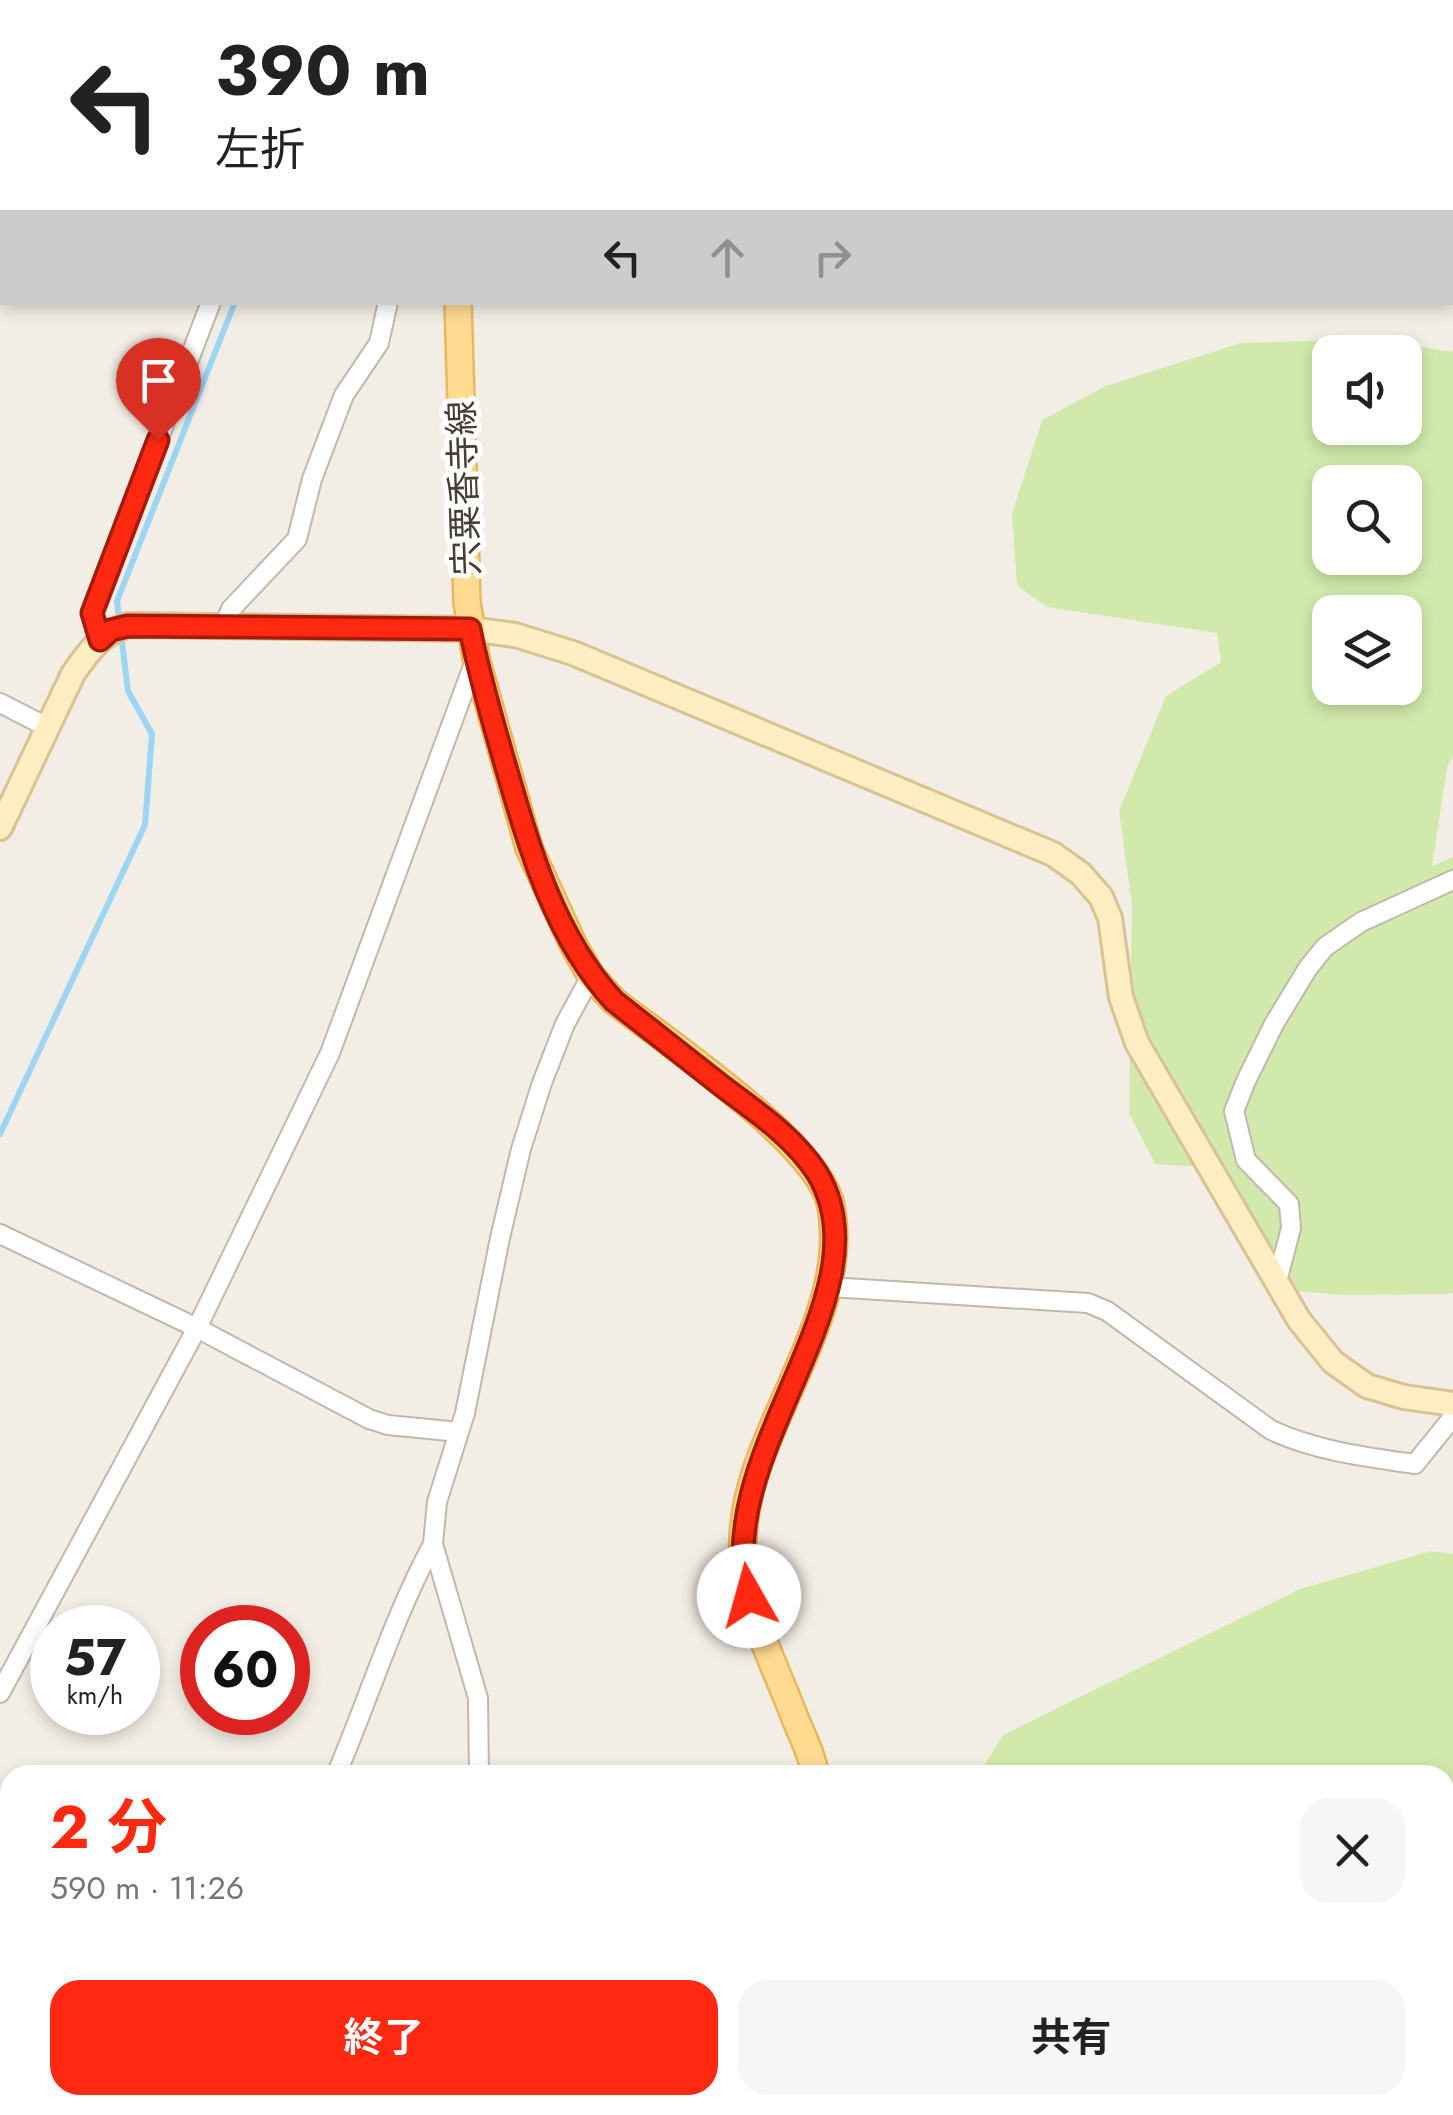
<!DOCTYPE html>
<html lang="ja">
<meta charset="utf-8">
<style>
body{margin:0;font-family:Jost,"Noto Sans JP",sans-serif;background:#f6f6f6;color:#222;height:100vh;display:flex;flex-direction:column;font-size:38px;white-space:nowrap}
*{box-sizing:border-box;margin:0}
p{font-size:32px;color:#767676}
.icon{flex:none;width:55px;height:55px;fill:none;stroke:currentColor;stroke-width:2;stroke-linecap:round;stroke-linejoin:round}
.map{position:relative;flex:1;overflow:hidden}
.panel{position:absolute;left:0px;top:1765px;width:1455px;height:350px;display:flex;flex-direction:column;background:#fff;border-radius:30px 30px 0 0;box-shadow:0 5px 15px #0003}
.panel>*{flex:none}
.guide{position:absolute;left:0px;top:0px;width:1455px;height:305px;box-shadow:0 5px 15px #0003;background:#fff;color:#222;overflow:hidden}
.tools{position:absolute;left:1312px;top:335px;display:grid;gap:20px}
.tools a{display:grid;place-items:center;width:110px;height:110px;border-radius:20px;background:#fff;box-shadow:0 5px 15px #0003;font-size:50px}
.speed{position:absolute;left:30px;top:1605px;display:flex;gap:20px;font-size:50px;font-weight:700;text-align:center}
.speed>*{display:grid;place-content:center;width:130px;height:130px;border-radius:50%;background:#fff;box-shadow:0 5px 15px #0003;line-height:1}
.speed small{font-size:25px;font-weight:400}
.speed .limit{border:15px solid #d22;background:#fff;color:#111}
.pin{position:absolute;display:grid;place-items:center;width:85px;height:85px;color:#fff;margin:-102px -42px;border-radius:50% 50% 50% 0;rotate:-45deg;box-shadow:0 0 10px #0007}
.pin .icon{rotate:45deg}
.me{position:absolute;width:110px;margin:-55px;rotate:353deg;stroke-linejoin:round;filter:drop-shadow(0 0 8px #0008)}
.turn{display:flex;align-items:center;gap:35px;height:210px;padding:0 50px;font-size:45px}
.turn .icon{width:130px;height:130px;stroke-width:2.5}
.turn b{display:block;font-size:70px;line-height:85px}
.lanes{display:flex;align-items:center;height:95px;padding:0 50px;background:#0003;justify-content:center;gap:50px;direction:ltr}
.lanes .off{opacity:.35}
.round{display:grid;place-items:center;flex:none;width:105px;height:105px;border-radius:30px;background:#f6f6f6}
.overview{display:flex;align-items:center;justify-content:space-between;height:170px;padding:0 50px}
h1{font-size:60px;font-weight:700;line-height:75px;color:#ff2810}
.cta{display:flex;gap:20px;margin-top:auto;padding:20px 50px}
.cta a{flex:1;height:115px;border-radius:30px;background:#ff2810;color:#fff;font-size:40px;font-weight:700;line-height:115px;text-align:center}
.cta a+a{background:#f6f6f6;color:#222}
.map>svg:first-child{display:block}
</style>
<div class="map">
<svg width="1453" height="2115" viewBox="0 0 1453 2115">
<rect width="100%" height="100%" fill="#f3eee5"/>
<path fill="#d1eaab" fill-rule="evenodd" d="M974 0H1453V224L1452 2H972Z
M1373 339 1453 352V756L1447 768 1432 866 1453 857V1293L1445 1294 1342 1295 1296 1291 1243 1206 1214 1168 1155 1164 1129 1113 1132 905 1119 811 1166 696 1221 662 1217 633 1047 607 1017 586 1012 514 1042 420 1106 386 1241 343ZM1330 352H1405V428H1330ZM1330 482H1405V558H1330ZM1330 612H1405V688H1330Z
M1431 1551 1453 1554V1991L1445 2001V1775H978L1003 1735 1300 1589Z
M908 2105H1346L1336 2115H907Z"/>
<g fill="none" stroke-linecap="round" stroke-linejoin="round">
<path stroke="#9dd5f4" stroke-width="6" d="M319 2V0
M0 1134 145 825 152 734 128 691 117 601 235 302"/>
<g stroke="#c2b8aa" stroke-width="22">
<path id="street" d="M120 0 121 2
M299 2V0
M0 282 2 281
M224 625 231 609 297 539 312 479 344 395 379 343 388 302
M100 640 92 613 211 302
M0 703 47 727
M0 1234 197 1328 369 1419 388 1425 459 1432
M1277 1281 1291 1228 1289 1204 1246 1160 1234 1111 1246 1081 1274 1024 1308 968 1325 947 1361 922 1453 880
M829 1287 1088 1303 1107 1311 1271 1430C1316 1451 1366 1457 1415 1464L1453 1417
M0 1693 197 1328 330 1053 476 658
M336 1775C369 1698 393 1618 433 1544
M479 1775 478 1698 433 1544 437 1502 465 1413 500 1238 521 1149 542 1083 565 1024 591 976
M0 1937 10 1940
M809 2105 811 2115
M259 2115 260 2105
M528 2115V2105"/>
</g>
<g stroke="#d9c394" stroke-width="28">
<path id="secondary" d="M0 828 73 674C88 652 102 633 128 625L470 629 515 635 573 653 1053 854 1081 874 1101 897 1110 918 1121 997 1137 1043 1299 1320 1333 1362 1367 1386 1404 1397 1453 1404"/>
</g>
<g stroke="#e9b85d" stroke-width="30">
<path id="primary" d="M476 2V0
M458 302 467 602 476 658 529 848 574 946 591 976 614 1001C667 1042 819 1144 831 1206 842 1264 819 1322 796 1374 774 1426 745 1480 743 1538 740 1601 773 1660 795 1718 802 1736 813 1756 815 1775
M734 2115 735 2105"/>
</g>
<path stroke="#c2b197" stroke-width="4" stroke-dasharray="5 5" stroke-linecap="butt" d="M1445 1997 1453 1989
M1338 2115 1347 2105"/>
<use href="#street" stroke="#fff" stroke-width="18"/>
<use href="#secondary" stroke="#ffeec3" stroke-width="22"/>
<use href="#primary" stroke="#ffdb92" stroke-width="25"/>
</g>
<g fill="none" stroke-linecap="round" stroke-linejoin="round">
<g stroke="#a61a0a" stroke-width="25">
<path id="route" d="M158 440 92 613 100 640 111 630 128 626 470 629C479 675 492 719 505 764 529 847 554 936 614 1001 650 1029 686 1058 722 1086 755 1111 794 1137 817 1173 891 1293 709 1455 749 1596"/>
</g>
<use href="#route" stroke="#ff2810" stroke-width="18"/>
</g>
<g text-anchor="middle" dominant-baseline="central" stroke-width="10" stroke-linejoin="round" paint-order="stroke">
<g font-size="35" fill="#463e34" stroke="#fff">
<text transform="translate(464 488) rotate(-92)">宍粟香寺線</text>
</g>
</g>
</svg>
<div class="tools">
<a><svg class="icon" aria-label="sound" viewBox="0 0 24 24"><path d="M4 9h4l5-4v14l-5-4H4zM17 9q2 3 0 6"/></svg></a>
<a><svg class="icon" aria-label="search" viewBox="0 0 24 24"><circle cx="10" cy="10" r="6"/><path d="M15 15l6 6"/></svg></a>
<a><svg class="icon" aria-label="layers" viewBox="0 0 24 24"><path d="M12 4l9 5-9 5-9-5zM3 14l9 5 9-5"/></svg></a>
</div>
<div class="speed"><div>57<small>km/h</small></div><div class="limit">60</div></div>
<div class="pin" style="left:158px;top:440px;background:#d93025"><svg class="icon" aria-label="arrive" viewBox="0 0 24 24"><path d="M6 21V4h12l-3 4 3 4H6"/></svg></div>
<svg class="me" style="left:749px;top:1596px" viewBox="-20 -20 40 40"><circle r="19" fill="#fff"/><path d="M0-13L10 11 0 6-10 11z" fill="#ff2810"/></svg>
<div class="guide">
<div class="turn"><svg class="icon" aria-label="left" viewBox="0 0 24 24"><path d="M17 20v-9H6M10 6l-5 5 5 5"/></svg><div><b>390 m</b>左折</div></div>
<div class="lanes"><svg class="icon" aria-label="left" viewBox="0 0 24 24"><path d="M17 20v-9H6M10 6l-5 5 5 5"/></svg><svg class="icon off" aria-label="ahead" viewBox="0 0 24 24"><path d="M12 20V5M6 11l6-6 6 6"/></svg><svg class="icon off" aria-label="right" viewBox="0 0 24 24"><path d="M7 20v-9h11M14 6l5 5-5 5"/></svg></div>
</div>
<section class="panel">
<div class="overview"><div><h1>2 分</h1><p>590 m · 11:26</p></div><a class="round"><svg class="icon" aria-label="close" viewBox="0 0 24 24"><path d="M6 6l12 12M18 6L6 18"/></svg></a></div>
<div class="cta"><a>終了</a><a>共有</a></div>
</section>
</div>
